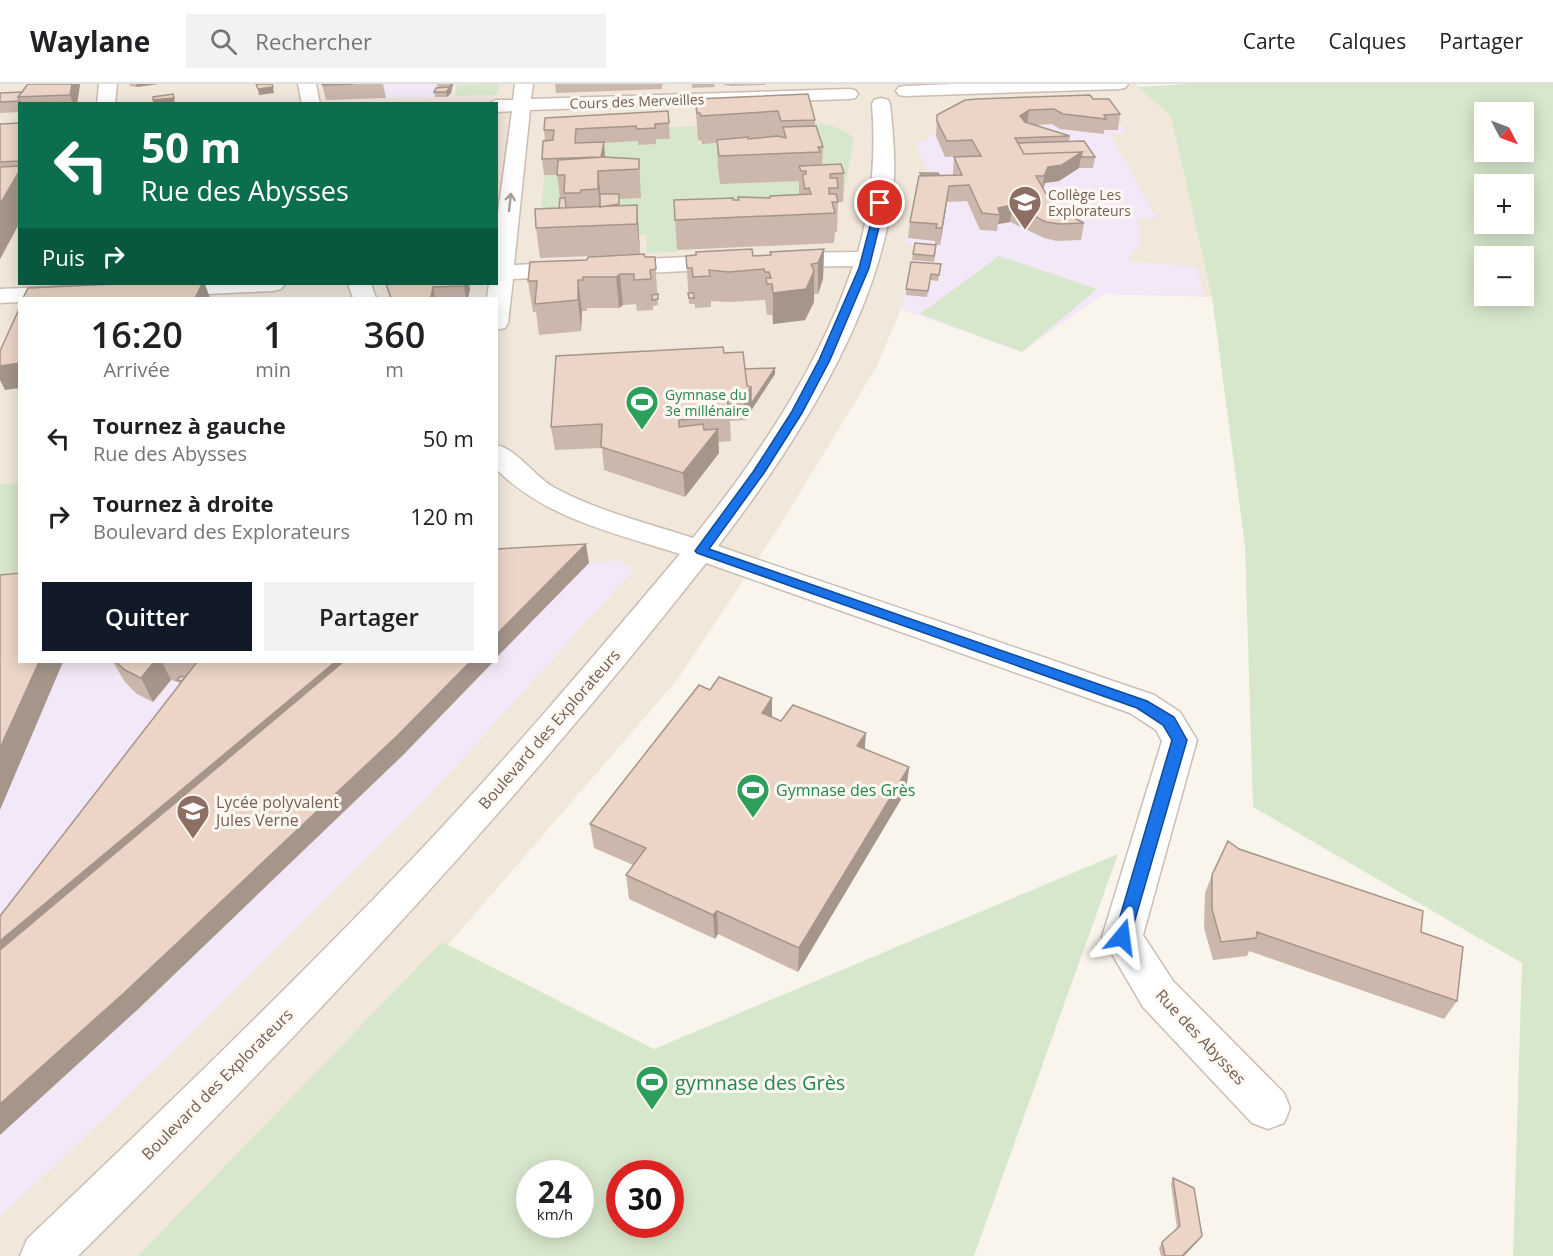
<!DOCTYPE html>
<html lang="fr">
<meta charset="utf-8">
<style>
body{margin:0;font-family:"Open Sans",sans-serif;background:#f2f2f2;color:#202124;height:100vh;display:flex;flex-direction:column;font-size:22px;white-space:nowrap}
*{box-sizing:border-box;margin:0}
p{font-size:20px;color:#757577}
.icon{flex:none;width:33px;height:33px;fill:none;stroke:currentColor;stroke-width:2;stroke-linecap:round;stroke-linejoin:round}
.map{position:relative;flex:1;overflow:hidden}
.details{position:absolute;left:18px;top:213px;width:480px;height:366px;display:flex;flex-direction:column;background:#fff;border-radius:0px;box-shadow:0 3px 15px #0003}
.details>*{flex:none}
.banner{position:absolute;left:18px;top:18px;width:480px;height:183px;border-radius:0px;box-shadow:0 3px 15px #0003;background:#0b6e4f;color:#fff;overflow:hidden}
.needle{width:39px;rotate:131deg}
.fabs{position:absolute;left:1474px;top:18px;display:grid;gap:12px}
.fabs a{display:grid;place-items:center;width:60px;height:60px;border-radius:0px;background:#fff;box-shadow:0 3px 15px #0003;font-size:30px}
.speed{position:absolute;left:516px;top:1076px;display:flex;gap:12px;font-size:30px;font-weight:700;text-align:center}
.speed>*{display:grid;place-content:center;width:78px;height:78px;border-radius:50%;background:#fff;box-shadow:0 3px 15px #0003;line-height:1}
.speed small{font-size:15px;font-weight:400}
.speed .limit{border:9px solid #d22;background:#fff;color:#111}
.pin{position:absolute;display:grid;place-items:center;width:51px;height:51px;color:#fff;margin:-26px;border:3px solid #fff;border-radius:50%;box-shadow:0 2px 6px #0007}
.me{position:absolute;width:66px;margin:-33px;rotate:16deg;stroke-linejoin:round;filter:drop-shadow(0 0 4px #0008)}
.turn{display:flex;align-items:center;gap:21px;height:126px;padding:0 24px;font-size:27px}
.turn .icon{width:78px;height:78px;stroke-width:2.5}
.turn b{display:block;font-size:42px;line-height:51px}
.then{display:flex;align-items:center;height:57px;padding:0 24px;background:#0003;gap:12px;font-size:22px}
.eta{display:flex;justify-content:space-evenly;align-items:center;height:102px;text-align:center}
.eta b{font-size:36px;font-weight:600;line-height:42px}
.action{display:flex;gap:12px;margin-top:auto;padding:12px 24px}
.action a{flex:1;height:69px;border-radius:0px;background:#111827;color:#fff;font-size:24px;font-weight:600;line-height:69px;text-align:center}
.action a+a{background:#f2f2f2;color:#202124}
ul{padding:0;list-style:none}
li{display:flex;align-items:center;gap:18px;height:78px;padding:0 24px}
li div{flex:1}
li b{display:block;font-size:22px}
li em{font-style:normal}
header{display:flex;align-items:center;gap:36px;box-sizing:border-box;height:84px;padding:0 30px;background:#fff;border-bottom:2px solid #e0e0e0}
header strong{font-size:28px}
nav{display:flex;gap:33px;margin-inline-start:auto;font-size:21px}
.search{width:420px;height:54px;background:#f2f2f2;display:flex;align-items:center;gap:15px;box-sizing:border-box;padding:0 21px;border-radius:0px;color:#757577;font-size:22px}
.map>svg:first-child{display:block}
</style>
<header>
<strong>Waylane</strong>
<div class="search"><svg class="icon" aria-label="search" viewBox="0 0 24 24"><circle cx="10" cy="10" r="6"/><path d="M15 15l6 6"/></svg>Rechercher</div>
<nav><a>Carte</a><a>Calques</a><a>Partager</a></nav>
</header>
<div class="map">
<svg width="1553" height="1172" viewBox="0 0 1553 1172">
<rect width="100%" height="100%" fill="#faf5ec"/>
<path fill="#f1e7db" fill-rule="evenodd" d="M0 0H1136L1171 33 1212 213 1103 210 1022 268 901 225 877 282 779 443 677 596 448 861 162 1172H0ZM20 20H496V200H20ZM20 214H496V578H20Z"/>
<path fill="#f2e8f7" d="M380 0H453L451 11 447 13 386 14Z
M1112 27 1126 49 1111 51 1156 134 1138 135 1141 158 1128 177 1197 183 1203 211 1103 210 1022 268 901 225 915 165 914 162 905 161 930 94 915 58H922L930 51 935 50 936 47 963 32Z
M19 399 20 578H496L497 485 621 476 633 486 429 712 157 984 0 1133V400Z"/>
<path fill="#d7e7cc" fill-rule="evenodd" d="M499 0 498 9 494 11 455 12 457 1Z
M1190 0H1553V1172H1513L1522 879 1253 723 1245 462 1212 213 1171 33 1139 3ZM1485 28H1524V68H1485ZM1485 100H1524V140H1485ZM1485 172H1524V212H1485Z
M807 38C825 39 841 43 854 54L844 109 799 111 676 146 677 168 647 169 646 150 604 152 619 126V115L641 114 630 104 559 153 539 155 544 91 602 89 578 61 638 57V61L656 60V55H670L669 43 696 42 698 60 720 59 780 65 783 71 718 85 720 100 815 70Z
M999 172 1097 205 1022 268 920 230Z
M19 399V513L0 516V400Z
M1118 770 974 1172H138L442 858 654 965ZM530 1089H580V1140H530ZM620 1089H670V1140H620Z"/>
<g fill="none" stroke-linecap="round" stroke-linejoin="round">
<g stroke="#ccbdb3" stroke-width="3">
<path id="minor" d="M99 0H117L115 20H97Z
M298 0H316L320 20H302Z
M515 0H533L531 15 849 5 855 6 858 10 855 14 849 15 530 26 514 181 731 171 739 173 742 178 739 183 731 185 513 195 508 239 505 244 496 246V214H487L489 200H496V143L512 27 496 28V20H488L496 16H513Z
M954 0H1128L1125 4 1119 5 905 12 899 11 896 7 899 3 905 2Z
M881 14 888 16 890 20C893 49 896 78 893 106 880 232 793 364 718 462L1154 611 1180 628 1197 656 1143 851 1173 897 1284 1009 1290 1024 1284 1039 1268 1045 1252 1039 1143 923 1102 853 1162 657 1156 646 1130 629 706 479C513 725 300 952 78 1172H20L27 1155C158 1030 288 905 413 774 506 676 593 573 680 470 614 449 547 435 496 385V361C519 366 534 393 555 404 598 427 647 439 693 454 759 372 819 283 853 182L780 183 772 181 769 176 772 171 780 169 858 168C872 119 876 72 872 20L874 16Z
M153 200H285L281 205 273 207 161 212 153 210 149 205Z
M348 200H371L376 214H353Z
M70 202 78 204 82 209 78 214H20V218L0 219V205Z"/>
</g>
<use href="#minor" fill="#fff" fill-rule="evenodd"/>
</g>
<path fill="#cbb7ab" d="M28 0H80L77 20H20V28L0 29V9L22 8Z
M129 0H158L137 3 130 2Z
M322 0H383L386 14 326 16Z
M437 0H453L451 9 447 13H435L434 8 438 4Z
M555 0H665L662 1V5L556 9Z
M692 0H714L715 3 692 4Z
M724 0H767L764 1 732 2 724 1Z
M808 10 815 36V42L823 63 822 81 844 89 843 118H838L837 148H835L834 159 677 166 674 116H733L770 114 799 111V97L720 100 718 85 717 59 702 60 701 56 698 57 695 15Z
M1093 15 1120 30 1118 46H1104V50L1060 45 1052 40 1036 41 1070 52 1069 57 1095 73 1093 84H1079L1059 97 1045 99 1043 105 1054 124 1084 139 1081 156 1057 157 1044 154 1010 138 998 140 997 147 980 146 967 117 947 118 940 161H935V157L908 154 910 138 920 89 939 91H953V89L954 73 970 72 945 73 936 52 937 31Z
M668 27 670 55H656V60L638 61V57L604 59 605 73 639 75 641 114 619 115V122L637 121 640 170 540 174 536 144 559 124 560 114 557 91H544L542 75 545 57 544 46Z
M20 39V138L0 175V40Z
M824 165 823 195 818 210H814V218L805 236 773 240 772 231H767L765 216 730 218 711 217V223L695 224V220H689L686 172 770 171V168Z
M936 167 934 178 912 176 913 170Z
M645 173H655L658 221 653 222V226L637 227 636 220 623 221 619 224H587V227H582L581 247 539 251 536 228H533L528 197Z
M941 180 938 197 930 196 927 213 906 211V205Z
M386 200H469L470 205 468 214H390Z
M724 269 745 285 775 290 745 336 730 337 731 357 718 358 719 369 685 413 604 386 602 364 555 366 551 343Z
M113 578H493L403 671 136 927 179 600 178 598 171 596 153 618 137 610 125 598Z
M710 606 772 614V634L865 665 909 683 906 707 798 888 718 850 715 855 629 815 626 791 633 781 594 764 590 740Z
M1239 765 1421 848 1457 917 1444 935 1249 867 1247 872 1213 876 1204 844 1205 809 1212 791Z
M1173 1094 1198 1157 1184 1172H1161L1159 1164 1162 1158 1177 1145 1171 1100Z"/>
<path fill="#a5958b" d="M72 0H80L77 20H73L70 11Z
M136 0H158L137 3Z
M450 0H453L451 9Z
M273 3 274 9 259 11 258 5Z
M450 3 451 9 447 13 446 8Z
M173 10 175 19 154 20 153 16Z
M1029 26 1027 41 1020 32Z
M604 58 605 74 602 89 601 73Z
M1082 68 1079 84 1059 97 1045 99 1042 108 1044 92 1048 83Z
M20 86V138L0 175V120Z
M598 87 601 116V134L598 105Z
M949 102 947 118 940 161 942 144Z
M637 121 639 151 640 170 637 140Z
M1012 121 1010 138 998 140 1000 131 998 124Z
M824 165 823 195 818 210V179Z
M814 187V218L805 236 773 240V209Z
M620 190 623 221 619 224 616 193Z
M578 196 582 227 581 247 578 216Z
M202 200H205L210 214H195Z
M465 200H469L470 205 468 214H466L464 202Z
M433 203 435 214H431Z
M20 279V304L5 306 0 296V282Z
M775 284V290L745 336 744 313 751 303Z
M718 345 719 369 685 413 683 389Z
M586 460 589 479 496 574V551Z
M39 578H63L0 726V664Z
M154 578H162L171 596 153 618 141 594Z
M335 578H372L0 896V857Z
M470 578H493L403 671 136 927 0 1051V1020Z
M772 614V638L762 629Z
M866 649 864 674 857 662Z
M909 683 906 707 798 888 799 864Z
M717 827 718 850 715 855 713 831Z
M1202 1152 1198 1157 1184 1172H1182Z"/>
<path fill="#ecd5c7" stroke="#a5958b" stroke-width="1.5" d="M28 0H72L70 11 18 13Z
M256 0H272L273 3 258 5Z
M322 0H353L323 1Z
M450 3 446 8H434L436 4Z
M22 8 18 13 20 17 0 18V9Z
M173 10 174 14 153 16V13Z
M808 10 815 36 781 37 778 27 701 32 700 29H697L695 15Z
M1090 11 1093 15H1109L1120 30 1104 31 1106 35 1063 30 1054 25 1029 26 1020 32 1025 38 1070 52 1015 54 1024 70 1082 68 1062 81 1048 83 1044 92H1036L1054 124 1084 139 1060 140 1046 138 1012 121 998 124 1000 131 982 129 969 101 949 102 942 144H936L937 140 910 138 919 92 962 91 954 73 981 72 972 56 947 57 937 37V31L965 16 977 15Z
M668 27 669 39 655 40V44L637 45 636 42 576 45 575 59 604 58 601 73 542 75 543 57 553 56 554 46H544L545 34Z
M20 39V77L0 78V40Z
M816 42 823 63H818L820 68 719 72 717 56 748 53V55L778 52 786 54 783 43Z
M1084 57 1095 73H1081L1082 68 1024 70 1018 59Z
M604 73 639 75V85L598 87V105L581 106 580 109H564L565 91H557L558 76Z
M841 80 844 89 830 90V94H837L838 104H829V110H836L838 118H832L835 129 675 136 674 116 733 114V116H739L738 113 770 114V112L811 110 809 104 805 105 803 95V90H806V87H801L799 82Z
M20 82V86L0 120V83Z
M920 89H938L939 91H921Z
M600 110H619V120L600 123Z
M560 114H565L566 124H559Z
M637 121V140L536 144 535 125Z
M915 159 936 161 934 172 913 170Z
M752 165 753 172 771 171 770 168 824 165 818 179 811 180 814 187 806 205 773 209 772 200H767L766 194H771L769 188H765L764 185 729 188 709 186 710 192 693 193 692 184H687L686 172 696 171V168Z
M644 170 645 173H655L656 185 650 186 651 195 634 196V190H620L616 193H583V196H578V216L535 220 537 197H528L530 178 587 176 588 173Z
M911 178 941 180 939 191 931 190 928 207 906 205Z
M115 200H202L195 214H23L28 204Z
M386 200H465L464 202 433 203 431 214H391Z
M688 209H694V214H689Z
M658 210V215L652 216V211Z
M20 223V279L0 282V267Z
M723 263 724 269 743 268 747 302 751 303 744 313 727 314 730 333 679 336V343L703 340 704 346 718 345 683 389 601 363 602 340 551 343 556 272Z
M775 284 751 320V303L747 302 745 285Z
M586 460 496 551V465Z
M20 489V578H39L0 664V491Z
M116 578H154L141 594 125 586Z
M193 578H335L0 857V832L197 578Z
M343 578H470L397 652 124 909 0 1020V866Z
M181 592 185 593 182 597 177 596Z
M719 593 772 614 762 629 781 637 793 621 866 649 857 662 909 683 799 864 717 827 713 831 626 791 646 764 590 740 699 601 710 606Z
M1228 757 1239 765 1423 827 1421 848 1463 863 1457 917 1257 848 1256 854 1221 858 1212 825V791Z
M1173 1094 1194 1104 1202 1152 1182 1172H1165L1162 1158 1180 1142Z"/>
<defs><path id="oneway-shaft" d="M-6 0H5M1.5-3L5.5 0L1.5 3" fill="none" stroke-width="1.6" stroke-linecap="round" stroke-linejoin="round" transform="scale(1.5)"/></defs>
<use stroke="#ab9e97" href="#oneway-shaft" transform="translate(510 118) rotate(-84)"/>
<path fill="#1a73e8" stroke="#114b97" stroke-width="1.5" d="M880 117 885 119 869 184 830 276 802 329 764 389 709 465 1147 617 1174 633 1187 656 1130 853 1128 858 1122 860 1116 858 1114 853 1172 656 1163 641 1137 624 697 469 695 467 753 388 791 329 819 276 859 184 876 119Z"/>
<defs>
<g id="school-pin" transform="scale(1.725)"><path d="M0 17L-7.5 6A9.5 9.5 0 1 1 7.5 6Z" fill="#8d6e63" stroke="#fdf9f2"/><path d="M0-5L7-2L0 1L-7-2ZM-4 1L0 2.5L4 1V4Q0 6-4 4Z" fill="#fff"/></g>
<g id="stadium-pin" transform="scale(1.725)"><path d="M0 17L-7.5 6A9.5 9.5 0 1 1 7.5 6Z" fill="#2e9e5b" stroke="#fdf9f2"/><path d="M0-5a6.5 5 0 1 0 0 10a6.5 5 0 1 0 0-10ZM-3.5-1.8h7v3.6h-7Z" fill="#fff"/></g>
</defs>
<g fill-rule="evenodd">
<use href="#school-pin" x="1025" y="118"/>
<use href="#stadium-pin" x="642" y="318"/>
<use href="#stadium-pin" x="753" y="706"/>
<use href="#school-pin" x="193" y="727"/>
<use href="#stadium-pin" x="652" y="998"/>
</g>
<g text-anchor="middle" dominant-baseline="central" stroke-width="6" stroke-linejoin="round" paint-order="stroke">
<g font-size="14" fill="#735d52" stroke="#fdf9f2">
<text transform="translate(637 17) rotate(-2)">Cours des Merveilles</text>
</g>
<g font-size="14" fill="#785e54" stroke="#fdf9f2" text-anchor="start">
<text x="1048" y="110">Collège Les<tspan x="1048" dy="16">Explorateurs</tspan></text>
</g>
<g font-size="14" fill="#27864d" stroke="#fdf9f2" text-anchor="start">
<text x="665" y="310">Gymnase du<tspan x="665" dy="16">3e millénaire</tspan></text>
</g>
<g font-size="16" fill="#735d52" stroke="#fdf9f2">
<text transform="translate(549 645) rotate(-49)">Boulevard des Explorateurs</text>
<text transform="translate(1201 953) rotate(47)">Rue des Abysses</text>
<text transform="translate(217 1000) rotate(-45)">Boulevard des Explorateurs</text>
</g>
<g font-size="16" fill="#27864d" stroke="#fdf9f2" text-anchor="start">
<text x="776" y="706">Gymnase des Grès</text>
</g>
<g font-size="16" fill="#785e54" stroke="#fdf9f2" text-anchor="start">
<text x="216" y="718">Lycée polyvalent<tspan x="216" dy="18">Jules Verne</tspan></text>
</g>
<g font-size="20" fill="#27864d" stroke="#fdf9f2" text-anchor="start">
<text x="675" y="998">gymnase des Grès</text>
</g>
</g>
</svg>
<div class="fabs">
<a><svg class="needle" viewBox="-14 -14 28 28"><path d="M0-13l5 13h-10z" fill="#e53935"/><path d="M0 13l5-13h-10z" fill="#757577"/></svg></a>
<a>+</a>
<a>−</a>
</div>
<div class="speed"><div>24<small>km/h</small></div><div class="limit">30</div></div>
<div class="pin" style="left:880px;top:119px;background:#d93025"><svg class="icon" aria-label="arrive" viewBox="0 0 24 24"><path d="M6 21V4h12l-3 4 3 4H6"/></svg></div>
<svg class="me" style="left:1122px;top:853px" viewBox="-20 -20 40 40"><path d="M0-17L14 15 0 8-14 15z" fill="#1a73e8" stroke="#fff" stroke-width="4"/></svg>
<div class="banner">
<div class="turn"><svg class="icon" aria-label="left" viewBox="0 0 24 24"><path d="M17 20v-9H6M10 6l-5 5 5 5"/></svg><div><b>50 m</b>Rue des Abysses</div></div>
<div class="then">Puis<svg class="icon" aria-label="right" viewBox="0 0 24 24"><path d="M7 20v-9h11M14 6l5 5-5 5"/></svg></div>
</div>
<section class="details">
<div class="eta">
<div><b>16:20</b><p>Arrivée</p></div>
<div><b>1</b><p>min</p></div>
<div><b>360</b><p>m</p></div>
</div>
<ul>
<li><svg class="icon" aria-label="left" viewBox="0 0 24 24"><path d="M17 20v-9H6M10 6l-5 5 5 5"/></svg><div><b>Tournez à gauche</b><p>Rue des Abysses</p></div><em>50 m</em></li>
<li><svg class="icon" aria-label="right" viewBox="0 0 24 24"><path d="M7 20v-9h11M14 6l5 5-5 5"/></svg><div><b>Tournez à droite</b><p>Boulevard des Explorateurs</p></div><em>120 m</em></li>
</ul>
<div class="action"><a>Quitter</a><a>Partager</a></div>
</section>
</div>
